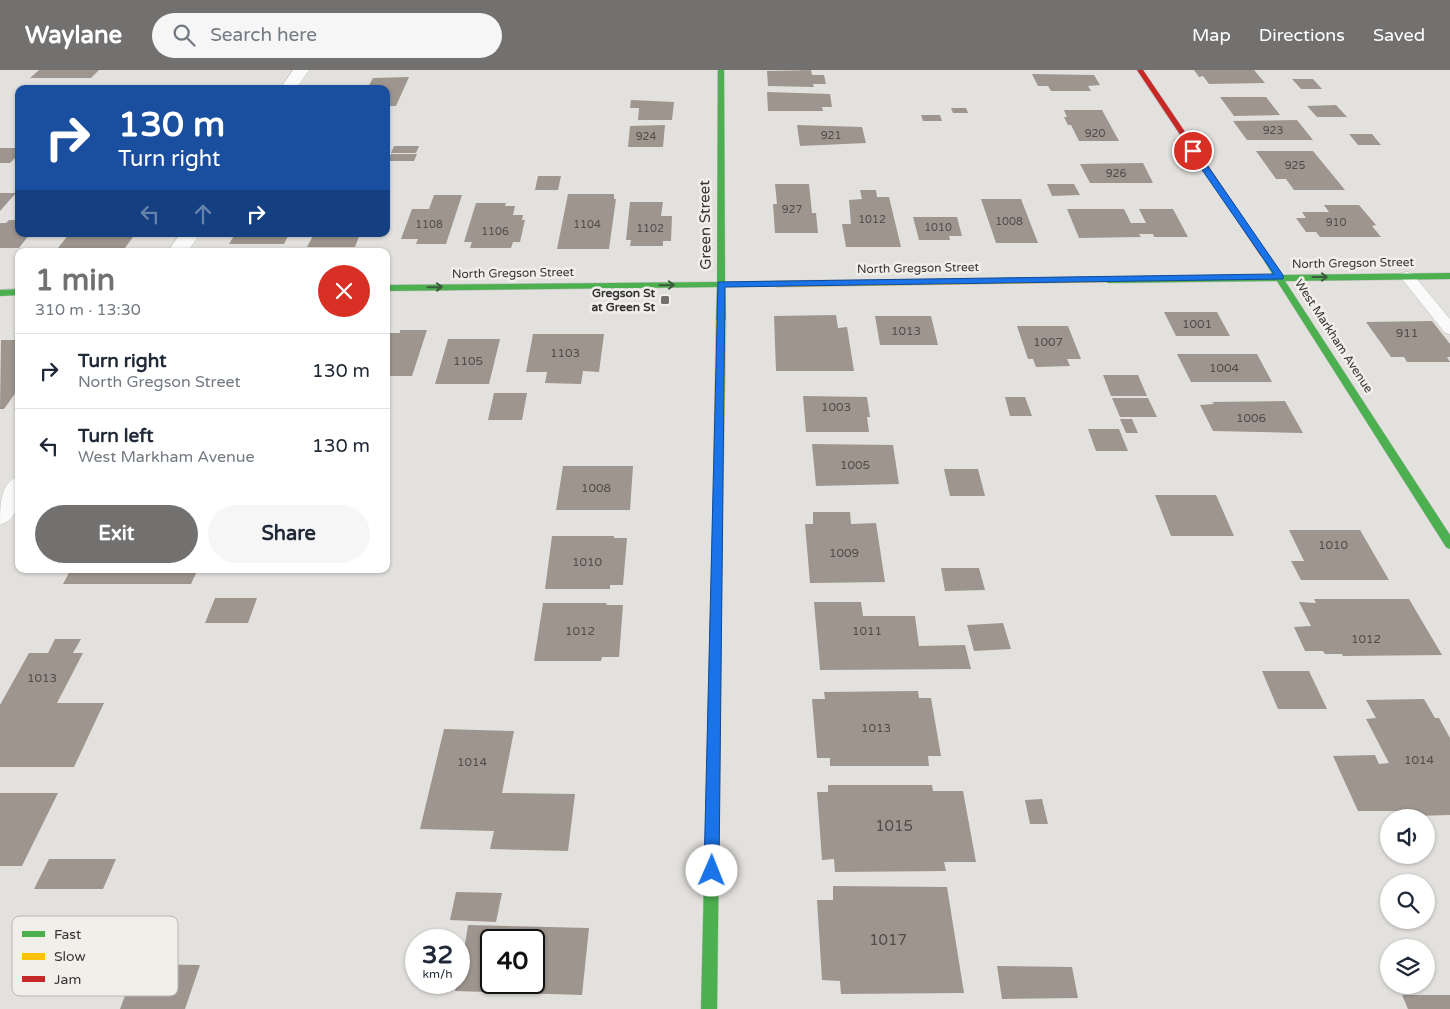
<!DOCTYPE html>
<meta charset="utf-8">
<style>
body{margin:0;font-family:"Varela Round",sans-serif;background:#f6f6f7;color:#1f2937;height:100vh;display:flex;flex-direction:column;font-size:19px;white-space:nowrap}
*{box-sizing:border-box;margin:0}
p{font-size:16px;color:#747a83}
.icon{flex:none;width:28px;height:28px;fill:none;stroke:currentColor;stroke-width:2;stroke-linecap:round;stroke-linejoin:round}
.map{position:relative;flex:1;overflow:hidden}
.side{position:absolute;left:15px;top:178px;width:375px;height:325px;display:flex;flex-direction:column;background:#fff;border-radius:10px;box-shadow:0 1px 4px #0004}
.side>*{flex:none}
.hud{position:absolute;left:15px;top:15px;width:375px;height:152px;border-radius:10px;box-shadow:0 1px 4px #0004;background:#1a4fa0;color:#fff;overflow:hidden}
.tools{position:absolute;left:1380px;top:739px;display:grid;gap:10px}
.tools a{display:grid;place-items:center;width:55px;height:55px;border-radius:50%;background:#fff;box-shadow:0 1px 4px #0004;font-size:25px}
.speed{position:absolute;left:405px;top:859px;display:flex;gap:10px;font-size:25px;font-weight:700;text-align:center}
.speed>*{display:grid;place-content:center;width:65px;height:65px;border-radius:50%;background:#fff;box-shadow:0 1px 4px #0004;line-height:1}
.speed small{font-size:12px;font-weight:400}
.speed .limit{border:2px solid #111;border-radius:8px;background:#fff;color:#111}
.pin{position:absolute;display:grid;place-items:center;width:42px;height:42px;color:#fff;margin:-21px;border:2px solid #fff;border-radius:50%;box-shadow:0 1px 5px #0007}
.me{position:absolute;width:55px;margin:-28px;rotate:1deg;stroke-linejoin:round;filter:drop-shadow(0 0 4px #0008)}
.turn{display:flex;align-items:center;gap:18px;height:105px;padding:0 20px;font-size:22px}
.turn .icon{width:65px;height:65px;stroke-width:2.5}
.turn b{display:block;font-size:35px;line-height:42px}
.lanes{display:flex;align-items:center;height:48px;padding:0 20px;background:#0003;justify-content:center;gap:25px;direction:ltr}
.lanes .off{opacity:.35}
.round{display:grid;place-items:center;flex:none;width:52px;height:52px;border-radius:26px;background:#f6f6f7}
.head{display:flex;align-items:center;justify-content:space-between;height:85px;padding:0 20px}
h1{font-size:30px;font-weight:800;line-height:38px;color:#737170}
.action{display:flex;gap:10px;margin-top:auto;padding:10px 20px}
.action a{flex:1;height:58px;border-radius:30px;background:#737170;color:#fff;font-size:20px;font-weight:800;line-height:58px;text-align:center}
.action a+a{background:#f6f6f7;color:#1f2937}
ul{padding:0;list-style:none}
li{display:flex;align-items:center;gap:15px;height:75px;padding:0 20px;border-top:1px solid #e0e1e3}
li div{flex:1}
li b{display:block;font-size:19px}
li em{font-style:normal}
header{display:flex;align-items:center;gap:30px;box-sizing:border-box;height:70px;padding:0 25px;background:#737170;color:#fff}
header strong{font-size:24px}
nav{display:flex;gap:28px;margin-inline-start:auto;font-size:18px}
.search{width:350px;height:45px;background:#f6f6f7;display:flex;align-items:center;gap:12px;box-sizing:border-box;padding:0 18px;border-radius:28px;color:#747a83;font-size:19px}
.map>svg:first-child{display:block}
</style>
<header>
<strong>Waylane</strong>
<div class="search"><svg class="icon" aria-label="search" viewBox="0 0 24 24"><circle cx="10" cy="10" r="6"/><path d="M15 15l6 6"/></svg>Search here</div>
<nav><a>Map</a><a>Directions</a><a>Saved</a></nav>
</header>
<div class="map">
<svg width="1450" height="939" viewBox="0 0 1450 939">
<rect width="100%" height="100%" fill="#e3e1de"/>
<path fill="#9d958e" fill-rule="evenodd" d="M39 0H99L91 8H30Z
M811 0 812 5H824L826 14H813L814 17 768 16 767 1Z
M1194 0H1254L1265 13 1209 14 1203 6 1199 7Z
M1032 4 1094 5 1100 15 1088 16 1091 21H1051L1048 16H1038Z
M409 7 396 36H386V19H367L373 8Z
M1292 9H1313L1322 19H1301Z
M767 22 830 24 832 37H822L823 41H768Z
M1220 27H1266L1280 45 1234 46Z
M631 30 674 32 672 50H638L639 38H630Z
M1336 35 1347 47H1317L1307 36Z
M951 38H966L968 43H953Z
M1064 40H1102L1119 71H1079L1071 55H1068L1064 47H1067Z
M921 45H940L942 51H923Z
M1297 50 1313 70H1247L1233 51Z
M665 55 663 77H628L630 56Z
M797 55 862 57 866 73 800 76Z
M1349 64H1372L1381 75H1358Z
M394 76H419L416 83H391Z
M0 78H19V84L10 93H0Z
M1256 81H1313L1345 120H1294L1286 109H1276Z
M391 84H417L414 91H388Z
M1143 93 1153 113H1090L1080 94Z
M538 106H561L558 120H535Z
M775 114H809L812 143H816L818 163H775L773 134H777Z
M1047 114H1074L1080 125 1052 126Z
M860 120H876L877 127H889L901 177H846L842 154H851L849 130 862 129Z
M0 123H16L0 141Z
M568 124H614V129H616L609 179H557Z
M434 125H462L446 174H416L418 169H401L412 139H429Z
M981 129H1021L1038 173H996Z
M630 132H663L661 146H672L671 171H663V176H630L631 170H626Z
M476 133H506L505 136H515L513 145H523L522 150H525L520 172H513L511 178H470L472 172H464Z
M1324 135H1359L1376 155 1372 156 1381 167H1320L1316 162H1306L1296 148H1306L1302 142H1329Z
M1067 139H1124L1131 153H1146L1139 139H1173L1188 167H1154L1153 164H1139L1141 167 1079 168Z
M913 147H957L962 166H949L950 170H919Z
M9 150H19L17 155H19V164L29 165 19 178H0V153H6Z
M69 164H135L125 178H58Z
M235 164H289L284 174H229Z
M314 164H360L355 177H307Z
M1164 242H1217L1230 266H1176Z
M836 245 838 258 847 257 854 301H776L774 246Z
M875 246H931L938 275H880Z
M1432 251 1450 274V287H1447L1450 292H1407L1404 287H1391L1366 252Z
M1017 256H1068L1081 289H1067L1070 296 1036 297 1033 289H1028Z
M400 260H427L412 306H386V263H400Z
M533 264H604L599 302 583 301 581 314 545 313 547 302H526Z
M448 269H500L489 314H435Z
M1 270H19V318L4 339H0Z
M1177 284H1257L1272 312H1191Z
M1103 305H1138L1147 326H1111Z
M494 323H527L522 350H488Z
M803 326 867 327 870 347H867L869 362H806Z
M1005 327H1025L1032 346H1010Z
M1112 328H1148L1157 347H1120Z
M1285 331 1303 363 1213 361 1200 335 1214 334 1212 332Z
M1120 349H1132L1138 363H1126Z
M1088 359H1119L1128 381H1096Z
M812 374 893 375 899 414 816 416Z
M563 396H633L630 440H556Z
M944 399H978L985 426H950Z
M1155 425H1216L1234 466H1171Z
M813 442H850L851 454 876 453 885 512 810 513 805 454H813Z
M1289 460H1360L1389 510H1301L1291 491H1304Z
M552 466H614V468H627L623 515H610V519H545Z
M941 498H979L985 520 945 521Z
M71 499H198L191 514H63Z
M215 528H257L248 553H205Z
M1314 529H1409L1442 585 1343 586 1342 584H1325L1323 581H1305L1294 557 1311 556 1299 532 1316 533Z
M814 532H861L863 546H915L919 576 965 575 971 599 820 600Z
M543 533H607L606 535H623L619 587H602L601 591H534Z
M1003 553 1011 579 974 581 967 555Z
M55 569H81L73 583H83L57 633H104L74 697H0V635L29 583H48Z
M1262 601H1309L1327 639H1278Z
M918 621 919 628H931L941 686H928L929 696H830V688H817L812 629H825L824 622Z
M1424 629 1435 648H1439L1450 668V745L1415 746 1412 741H1358L1333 686 1375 685 1379 694 1389 693 1366 649 1376 648 1366 630Z
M444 659 514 661 502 723 575 724 568 781 490 779 494 761 420 759Z
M828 715H932L933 721H963L976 792H944L946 801 835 802 834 789 822 790 817 722H828Z
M0 723H58L22 796H0Z
M1042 729 1048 754H1030L1025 730Z
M49 789H116L103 819H34Z
M833 816 947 817 964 923 841 924 840 911 822 910 817 830H833Z
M456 822 502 823 496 852 450 850Z
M468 855 589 858 582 925 455 921 457 912H459ZM491 870H534V912H491Z
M137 894 200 895 185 939H120Z
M997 896 1072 897 1078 928 1002 929Z
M1402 925H1450V939H1408Z"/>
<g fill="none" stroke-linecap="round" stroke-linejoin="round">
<g stroke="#bebdba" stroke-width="1">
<path id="lane" d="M1407 202 1412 203 1450 249V264L1445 263 1402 209 1400 206 1402 203Z"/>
</g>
<g stroke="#bebdba" stroke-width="1">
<path id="street" d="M293 0H309L296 19H280Z
M180 164H200L188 181H168Z
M19 406C19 426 22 447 0 455 0 435 0 413 19 406Z"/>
</g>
<g stroke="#bebdba" stroke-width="1">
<path id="fast" d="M718 0H724L725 212 776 211 780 214 779 216 725 217 726 250 721 253 716 250 717 217 386 221V215L717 212Z
M1264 181 1267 182 1282 205 1450 203V209L1285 211 1450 465V479L1446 477 1277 211 1108 213 1104 210 1108 207 1273 205 1260 184Z
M19 219V225L0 226V220Z
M718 422 723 426 717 939H701L713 426Z"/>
</g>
<g stroke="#bebdba" stroke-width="1">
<path id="slow" d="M1108 207 1112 210 1111 212 776 217 772 214 776 211Z
M721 247 726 250 723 426 718 430 713 426 716 250Z"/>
</g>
<g stroke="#bebdba" stroke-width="1">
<path id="jam" d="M1137 0H1143L1268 184 1267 186H1261Z"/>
</g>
<use href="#lane" fill="#fbfafa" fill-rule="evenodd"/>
<use href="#street" fill="#fbfafa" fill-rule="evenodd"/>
<use href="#fast" fill="#4caf50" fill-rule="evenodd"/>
<use href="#slow" fill="#ffc107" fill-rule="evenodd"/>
<use href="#jam" fill="#c62828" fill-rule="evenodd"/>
</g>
<defs><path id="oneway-shaft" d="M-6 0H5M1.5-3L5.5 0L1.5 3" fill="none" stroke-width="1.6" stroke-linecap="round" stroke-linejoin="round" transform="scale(1.25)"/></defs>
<g stroke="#3d5a3c">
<use href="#oneway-shaft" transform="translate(1320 207)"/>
<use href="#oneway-shaft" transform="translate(667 215) rotate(-1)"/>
<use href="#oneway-shaft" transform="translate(435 217) rotate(-1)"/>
</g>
<path fill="#1a73e8" stroke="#114b97" d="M1190 79H1196L1283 205V209L725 217 719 801 717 806 712 808 706 806 704 801 718 212 1274 204 1189 81Z"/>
<rect fill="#737170" stroke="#f1efea" stroke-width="2" x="660" y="225" width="10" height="10" rx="2.5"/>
<g text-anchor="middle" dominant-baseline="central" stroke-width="5" stroke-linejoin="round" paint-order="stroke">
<g font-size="11" fill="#504d4a">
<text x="1273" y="60">923</text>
<text x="1095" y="63">920</text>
<text x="831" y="65">921</text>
<text x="646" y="66">924</text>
<text x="1295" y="95">925</text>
<text x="1116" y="103">926</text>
<text x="792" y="139">927</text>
<text x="872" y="149">1012</text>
<text x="1009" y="151">1008</text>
<text x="1336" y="152">910</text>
<text x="429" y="154">1108</text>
<text x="587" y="154">1104</text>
<text x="938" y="157">1010</text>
<text x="650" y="158">1102</text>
<text x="495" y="161">1106</text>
</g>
<g font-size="12" fill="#363534" stroke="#f1efea">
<text transform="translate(1353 193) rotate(-1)">North Gregson Street</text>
<text transform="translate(918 198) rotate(-1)">North Gregson Street</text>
<text transform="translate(513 203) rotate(-1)">North Gregson Street</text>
<text transform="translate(1334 266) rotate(57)">West Markham Avenue</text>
</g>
<g font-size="12" font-weight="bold" fill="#363534" stroke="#f1efea" text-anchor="end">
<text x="655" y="223">Gregson St<tspan x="655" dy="14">at Green St</tspan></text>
</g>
<g font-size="12" fill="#504d4a">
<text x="1197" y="254">1001</text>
<text x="906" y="261">1013</text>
<text x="1407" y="263">911</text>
<text x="1048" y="272">1007</text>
<text x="565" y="283">1103</text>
<text x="468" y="291">1105</text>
<text x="1224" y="298">1004</text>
<text x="836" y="337">1003</text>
<text x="1251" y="348">1006</text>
<text x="855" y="395">1005</text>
<text x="596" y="418">1008</text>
<text x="1333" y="475">1010</text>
<text x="844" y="483">1009</text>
<text x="587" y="492">1010</text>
<text x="580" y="561">1012</text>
<text x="867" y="561">1011</text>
<text x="1366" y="569">1012</text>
<text x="42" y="608">1013</text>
<text x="876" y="658">1013</text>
<text x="1419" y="690">1014</text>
<text x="472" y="692">1014</text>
</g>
<g font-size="15" fill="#363534" stroke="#f1efea">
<text transform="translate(705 155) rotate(-91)">Green Street</text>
</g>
<g font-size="15" fill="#504d4a">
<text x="894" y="756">1015</text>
<text x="888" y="870">1017</text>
</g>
</g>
<rect x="12" y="846" width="166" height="80" rx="8" fill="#f1efea" stroke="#b9b7b3" stroke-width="1"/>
<rect x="22" y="861" width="23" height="6" fill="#4caf50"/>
<rect x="22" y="883" width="23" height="7" fill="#ffc107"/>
<rect x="22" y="906" width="23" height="6" fill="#c62828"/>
<g font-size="14" fill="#363534">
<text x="54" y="869">Fast</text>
<text x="54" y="891">Slow</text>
<text x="54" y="914">Jam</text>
</g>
</svg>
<div class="tools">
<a><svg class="icon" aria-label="sound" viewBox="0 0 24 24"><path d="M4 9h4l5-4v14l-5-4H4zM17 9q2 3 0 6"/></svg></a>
<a><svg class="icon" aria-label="search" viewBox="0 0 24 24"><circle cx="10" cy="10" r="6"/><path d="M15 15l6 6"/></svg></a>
<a><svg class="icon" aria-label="layers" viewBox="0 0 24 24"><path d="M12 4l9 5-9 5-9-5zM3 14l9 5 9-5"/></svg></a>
</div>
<div class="speed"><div>32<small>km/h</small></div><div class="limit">40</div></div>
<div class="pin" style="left:1193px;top:81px;background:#d93025"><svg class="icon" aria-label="arrive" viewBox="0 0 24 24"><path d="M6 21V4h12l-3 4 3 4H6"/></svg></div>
<svg class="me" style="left:712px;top:801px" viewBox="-20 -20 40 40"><circle r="19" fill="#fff"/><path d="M0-13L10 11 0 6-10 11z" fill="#1a73e8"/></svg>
<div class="hud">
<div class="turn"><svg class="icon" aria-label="right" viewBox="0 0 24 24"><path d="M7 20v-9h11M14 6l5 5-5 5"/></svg><div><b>130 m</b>Turn right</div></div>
<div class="lanes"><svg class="icon off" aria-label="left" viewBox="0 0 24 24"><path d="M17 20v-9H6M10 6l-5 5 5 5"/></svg><svg class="icon off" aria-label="ahead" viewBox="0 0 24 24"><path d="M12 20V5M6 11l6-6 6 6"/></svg><svg class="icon" aria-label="right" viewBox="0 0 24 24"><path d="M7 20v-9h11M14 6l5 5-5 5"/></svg></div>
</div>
<section class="side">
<div class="head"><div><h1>1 min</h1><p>310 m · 13:30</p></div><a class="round" style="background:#d93025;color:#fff"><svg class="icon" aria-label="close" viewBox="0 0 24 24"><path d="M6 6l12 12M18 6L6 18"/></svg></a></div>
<ul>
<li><svg class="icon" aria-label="right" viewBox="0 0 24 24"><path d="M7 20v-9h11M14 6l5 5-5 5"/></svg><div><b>Turn right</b><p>North Gregson Street</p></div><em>130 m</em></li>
<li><svg class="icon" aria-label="left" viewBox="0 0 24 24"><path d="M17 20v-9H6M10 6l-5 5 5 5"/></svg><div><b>Turn left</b><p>West Markham Avenue</p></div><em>130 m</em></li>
</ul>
<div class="action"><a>Exit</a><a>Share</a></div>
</section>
</div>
